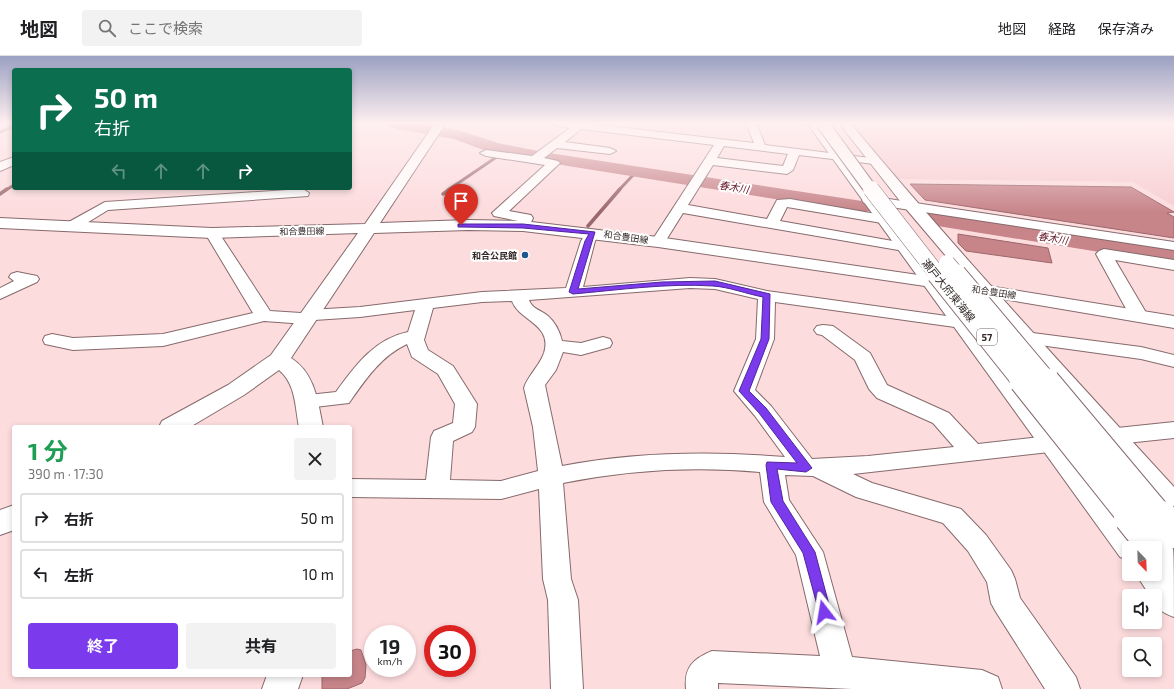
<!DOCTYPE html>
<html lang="ja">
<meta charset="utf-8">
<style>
body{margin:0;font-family:"Exo 2","Noto Sans JP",sans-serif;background:#f2f2f2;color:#202124;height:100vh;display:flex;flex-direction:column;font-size:15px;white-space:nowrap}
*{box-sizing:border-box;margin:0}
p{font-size:13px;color:#757577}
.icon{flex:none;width:22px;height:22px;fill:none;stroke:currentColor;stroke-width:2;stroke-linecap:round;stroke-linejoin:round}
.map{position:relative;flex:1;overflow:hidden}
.details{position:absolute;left:12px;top:369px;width:340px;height:252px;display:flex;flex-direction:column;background:#fff;border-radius:4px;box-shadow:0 2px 6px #0003}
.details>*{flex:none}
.hud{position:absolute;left:12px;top:12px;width:340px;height:122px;border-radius:4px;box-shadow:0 2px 6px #0003;background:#0b6e4f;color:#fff;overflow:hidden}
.needle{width:26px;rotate:157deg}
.fabs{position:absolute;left:1122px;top:485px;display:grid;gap:8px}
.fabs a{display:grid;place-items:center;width:40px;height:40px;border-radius:4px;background:#fff;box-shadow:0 2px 6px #0003;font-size:20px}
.speed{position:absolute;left:364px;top:569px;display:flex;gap:8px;font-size:20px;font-weight:700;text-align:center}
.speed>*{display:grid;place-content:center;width:52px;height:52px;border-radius:50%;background:#fff;box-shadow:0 2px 6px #0003;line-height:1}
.speed small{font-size:10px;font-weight:400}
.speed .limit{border:6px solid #d22;background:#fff;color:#111}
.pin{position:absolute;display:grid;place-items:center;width:34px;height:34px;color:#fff;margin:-41px -17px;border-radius:50% 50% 50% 0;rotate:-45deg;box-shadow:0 0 4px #0007}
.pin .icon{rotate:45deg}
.me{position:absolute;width:44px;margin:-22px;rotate:346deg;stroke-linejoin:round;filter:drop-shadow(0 0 3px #0008)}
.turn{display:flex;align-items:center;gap:14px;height:84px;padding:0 16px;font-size:18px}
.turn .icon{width:52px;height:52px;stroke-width:2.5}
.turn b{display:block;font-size:28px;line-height:34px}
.lanes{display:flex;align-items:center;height:38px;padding:0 16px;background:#0003;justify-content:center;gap:20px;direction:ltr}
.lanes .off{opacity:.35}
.round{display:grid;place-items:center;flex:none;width:42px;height:42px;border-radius:4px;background:#f2f2f2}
.headline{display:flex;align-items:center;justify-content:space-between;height:68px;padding:0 16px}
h1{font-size:24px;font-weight:700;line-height:30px;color:#1e9e55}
.button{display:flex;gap:8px;margin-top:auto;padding:8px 16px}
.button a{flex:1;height:46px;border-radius:4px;background:#7c3aed;color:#fff;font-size:16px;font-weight:700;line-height:46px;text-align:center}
.button a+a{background:#f2f2f2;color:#202124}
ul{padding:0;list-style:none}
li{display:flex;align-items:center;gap:12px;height:50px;margin:0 8px 6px;padding:0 8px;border:2px solid #e0e0e0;border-radius:4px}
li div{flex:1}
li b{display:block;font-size:15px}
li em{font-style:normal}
header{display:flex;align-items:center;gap:24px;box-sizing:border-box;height:56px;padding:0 20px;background:#fff;border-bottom:1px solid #e0e0e0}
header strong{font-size:19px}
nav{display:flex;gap:22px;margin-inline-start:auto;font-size:14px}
.search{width:280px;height:36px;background:#f2f2f2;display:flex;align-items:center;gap:10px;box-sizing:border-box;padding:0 14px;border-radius:4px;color:#757577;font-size:15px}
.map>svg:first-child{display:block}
</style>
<header>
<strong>地図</strong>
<div class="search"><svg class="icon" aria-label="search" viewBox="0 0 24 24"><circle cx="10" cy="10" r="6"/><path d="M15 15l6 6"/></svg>ここで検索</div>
<nav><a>地図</a><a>経路</a><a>保存済み</a></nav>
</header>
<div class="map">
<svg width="1174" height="633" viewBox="0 0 1174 633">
<rect width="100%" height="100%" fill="#fddcde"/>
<path fill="#f7ced1" d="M850 67H1174V150L1133 126 896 123Z"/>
<path fill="#c7858a" stroke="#9a686c" d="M910 128 1131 131 1174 156 1167 157 1174 161V182L925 144Z
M958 178 1048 192 1052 207 966 195 958 187Z
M357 593 361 594 366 609 365 622 362 627 347 633H322V619H350V595Z"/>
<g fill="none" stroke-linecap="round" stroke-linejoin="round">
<path stroke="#9a686c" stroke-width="3" d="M0 76 14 70
M6 134 14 129
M448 134 498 100 511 95
M619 134 636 116"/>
<path stroke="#9a686c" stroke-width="3.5" d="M0 138 7 133
M443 138 450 133
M588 170 620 133"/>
<path fill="#c7858a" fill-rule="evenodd" d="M385 67H419L458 74 498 87 543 96 862 145 869 147 872 151 869 155 862 157 543 106 489 96 454 83 393 72 388 70Z
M933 157 1174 194V208L925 168 922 163 925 158Z"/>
<g stroke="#866a6c" stroke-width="2">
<path id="street" d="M551 67H582L754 87 746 67H756L765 89 878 103 880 105 874 108 799 99 793 114 787 118 713 109 688 149 767 163 777 144 790 143 882 159 887 160 889 163 887 166 882 167 787 151 780 165 904 187 909 188 911 191 909 194 904 195 683 157 663 189H653L651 186 714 89 581 73 565 86 610 92 616 95 610 98 557 92 544 102 558 105 560 107 509 155 531 159 533 162 528 173H518L516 170 518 165 494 160 492 157 545 109 486 100 480 97 486 94 532 100 570 72 556 70ZM724 90 788 98 783 110 717 102Z
M14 101V109L0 115V106Z
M303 133 309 137 308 140 108 154 77 173H67L65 170 67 167 105 146Z
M869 140 1174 186V194L864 147 862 144Z
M212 173 217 174 270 255 301 257 309 254 360 251 482 236 566 232 581 185 588 174H598L600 177 595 185 583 231 690 222 715 223 767 235 968 263 971 267 968 271 962 272 775 246 774 283 755 334 771 350 812 403 868 400 954 391 933 367 877 342 869 333 855 304 822 279 817 278 814 274 817 270 823 269 833 270 870 297 887 329 949 357 978 388 1067 378 1075 380 1078 386 1075 392 1067 394 853 418 872 427 961 453 986 479 1011 514 1015 523 1020 542 1076 621 1080 633H1045L996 556 991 547 987 526 968 495 943 467 856 441 813 420 785 419 789 444 823 496 852 601 982 614 998 621 1002 633H852L718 627V633H686C684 611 693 603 712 595L820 600 796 499 764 446 760 416C695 410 628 414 563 427L571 523 578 544 583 633H551L548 544 543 523 539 433 501 443 350 441V423L426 424 431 381 434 375 453 367 455 348 438 318 412 301 407 288C381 300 365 324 349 347L306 352 299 350 295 345 299 340 336 336C355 310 374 283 408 276L415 254 360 261 314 264 312 267 306 268 264 265 163 290 73 294 45 288 43 284 45 280 52 278 73 282 163 278 253 257 205 177 207 174ZM690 232 715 233 758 243 756 283 734 335 755 360 785 401C710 395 636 396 562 410L545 329 556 314 563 296 581 299 610 291 612 287 610 283 603 281 581 287 562 285C560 276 555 266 548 260 541 254 532 253 529 244ZM512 245C519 265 553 268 544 297 539 311 528 319 524 332L533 371 538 415 501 425 450 424 453 385 472 376 475 371 477 348 453 310 428 294 424 284 433 252 482 246Z
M1104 193 1174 204V214L1115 204 1148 260 1145 264 1139 265 1133 264 1130 260 1096 198 1099 195Z
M17 216 37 220 39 223 37 226 0 243V232L14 225 9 221 11 218Z
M1025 276 1141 291 1174 299V311L1141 303 1018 286 1016 282 1018 278Z
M1174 366V382L1098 390 1090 388 1087 382 1090 376 1098 374Z"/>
</g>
<g stroke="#866a6c" stroke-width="2">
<path id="secondary" d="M435 67H446L380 167 468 164 523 165 658 181 932 221 1174 260V272L932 231 658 191 523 175 468 174 374 177 291 302C315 317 318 346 323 371H299C295 351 296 328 279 314L244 339 190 371H159L162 365 228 329 271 299 358 177 212 182 0 172V162L212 172 365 168Z
M14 449V474L0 479V454Z
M267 619H303L298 633H262Z"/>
</g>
<g stroke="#866a6c" stroke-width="2">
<path id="primary" d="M807 67H818L1060 382 1143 486 1144 483C1156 479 1167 480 1173 493 1174 498 1174 551 1174 561 1163 557 1155 553 1155 540H1150L1136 518H1155V492H1129V504L1120 501Z
M839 67H850C954 192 1064 311 1174 431V460L1164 457 907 154Z"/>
</g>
<use href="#street" fill="#fff" fill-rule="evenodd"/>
<use href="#secondary" fill="#fff" fill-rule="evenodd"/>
<use href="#primary" fill="#fff" fill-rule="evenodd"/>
<g stroke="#866a6c" stroke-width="14" stroke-linecap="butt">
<path id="primary-bridge-far4" d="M822 67 871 134"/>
</g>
<g stroke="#866a6c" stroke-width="17" stroke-linecap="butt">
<path id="primary-bridge-far3" d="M871 133 938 219
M947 207 957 219"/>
</g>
<g stroke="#866a6c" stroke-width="22" stroke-linecap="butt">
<path id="primary-bridge-far2" d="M937 218 1023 326
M956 218 1047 326"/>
</g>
<g stroke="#866a6c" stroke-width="27" stroke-linecap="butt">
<path id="primary-bridge-far1" d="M1022 325 1131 462
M1047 325 1162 462"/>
</g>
<g stroke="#866a6c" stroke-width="34" stroke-linecap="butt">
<path id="primary-bridge" d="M1130 461 1155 492
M1161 461 1174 476"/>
</g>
<use href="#primary-bridge-far4" stroke="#fff" stroke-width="12"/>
<use href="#primary-bridge-far3" stroke="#fff" stroke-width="16"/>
<use href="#primary-bridge-far2" stroke="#fff" stroke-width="20"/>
<use href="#primary-bridge-far1" stroke="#fff" stroke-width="25"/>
<use href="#primary-bridge" stroke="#fff" stroke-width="32"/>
</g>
<linearGradient id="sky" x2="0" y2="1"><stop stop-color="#9ba1c2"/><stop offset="0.43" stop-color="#feeff0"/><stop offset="1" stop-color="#feeff0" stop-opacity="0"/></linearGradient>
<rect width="1174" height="156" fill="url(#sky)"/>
<path fill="#7c3aed" stroke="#51269a" d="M458 168H523L595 176 578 233 662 226 715 225 770 238 769 283 749 335 766 352 812 412 806 416 777 413 783 445 815 496 831 556 829 560 824 562 820 560 803 497 771 446 766 409 767 406 797 407 759 357 739 335 761 283 763 241C747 238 729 231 713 230 667 227 619 234 573 238L569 236 585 185 589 178 523 172 461 171H458Z"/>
<circle fill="#1f578f" stroke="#fff" stroke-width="1.5" cx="525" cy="199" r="4"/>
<g text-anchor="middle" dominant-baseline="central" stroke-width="4" stroke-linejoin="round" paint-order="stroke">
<g font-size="9" fill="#322626" stroke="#fff">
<text transform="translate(302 175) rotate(-1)">和合豊田線</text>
<text transform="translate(626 181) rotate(8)">和合豊田線</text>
<text transform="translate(994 236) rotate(9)">和合豊田線</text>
</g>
<g font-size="9" font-weight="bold" fill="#322626" stroke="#fff" text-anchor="end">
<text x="517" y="199">和合公民館</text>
</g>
<g font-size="10" font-style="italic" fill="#5f0f21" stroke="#fff">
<text transform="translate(734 131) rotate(9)">春木川</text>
<text transform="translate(1053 182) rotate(9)">春木川</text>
</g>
<rect fill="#fff" stroke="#706767" stroke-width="1" x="977" y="273" width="20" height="16" rx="3"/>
<g font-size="10" font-weight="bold" fill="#322626">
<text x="987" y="281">57</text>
</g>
<g font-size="11" fill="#322626" stroke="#fff">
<text transform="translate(949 234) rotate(51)">瀬戸大府東海線</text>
</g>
</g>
</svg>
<div class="fabs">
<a><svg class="needle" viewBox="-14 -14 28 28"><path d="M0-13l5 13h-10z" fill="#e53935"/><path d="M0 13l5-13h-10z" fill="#757577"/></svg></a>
<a><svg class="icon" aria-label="sound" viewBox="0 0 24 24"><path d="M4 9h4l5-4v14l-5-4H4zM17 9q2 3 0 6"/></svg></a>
<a><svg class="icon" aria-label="search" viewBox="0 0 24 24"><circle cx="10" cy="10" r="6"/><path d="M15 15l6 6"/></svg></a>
</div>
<div class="speed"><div>19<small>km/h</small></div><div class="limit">30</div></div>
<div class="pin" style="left:461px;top:169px;background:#d93025"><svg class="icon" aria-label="arrive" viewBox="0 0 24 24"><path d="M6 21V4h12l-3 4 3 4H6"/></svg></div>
<svg class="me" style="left:824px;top:556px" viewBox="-20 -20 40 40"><path d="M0-17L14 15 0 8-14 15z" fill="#7c3aed" stroke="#fff" stroke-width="4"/></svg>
<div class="hud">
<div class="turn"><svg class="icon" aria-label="right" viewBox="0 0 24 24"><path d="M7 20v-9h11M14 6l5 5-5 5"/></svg><div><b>50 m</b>右折</div></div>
<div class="lanes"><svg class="icon off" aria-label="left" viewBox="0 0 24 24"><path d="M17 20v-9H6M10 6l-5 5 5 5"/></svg><svg class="icon off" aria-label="ahead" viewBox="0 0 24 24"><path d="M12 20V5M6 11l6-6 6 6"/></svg><svg class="icon off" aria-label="ahead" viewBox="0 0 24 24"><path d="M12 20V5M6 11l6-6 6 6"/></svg><svg class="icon" aria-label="right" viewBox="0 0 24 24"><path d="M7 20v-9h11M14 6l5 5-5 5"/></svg></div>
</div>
<section class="details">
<div class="headline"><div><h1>1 分</h1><p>390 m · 17:30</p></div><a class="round"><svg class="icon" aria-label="close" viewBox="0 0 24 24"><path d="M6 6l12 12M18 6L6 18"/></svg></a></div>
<ul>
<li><svg class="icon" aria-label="right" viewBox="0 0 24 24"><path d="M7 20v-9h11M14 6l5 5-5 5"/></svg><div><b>右折</b></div><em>50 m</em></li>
<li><svg class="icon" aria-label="left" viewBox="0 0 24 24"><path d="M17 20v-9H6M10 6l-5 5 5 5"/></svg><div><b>左折</b></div><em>10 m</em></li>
</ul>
<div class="button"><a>終了</a><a>共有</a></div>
</section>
</div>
